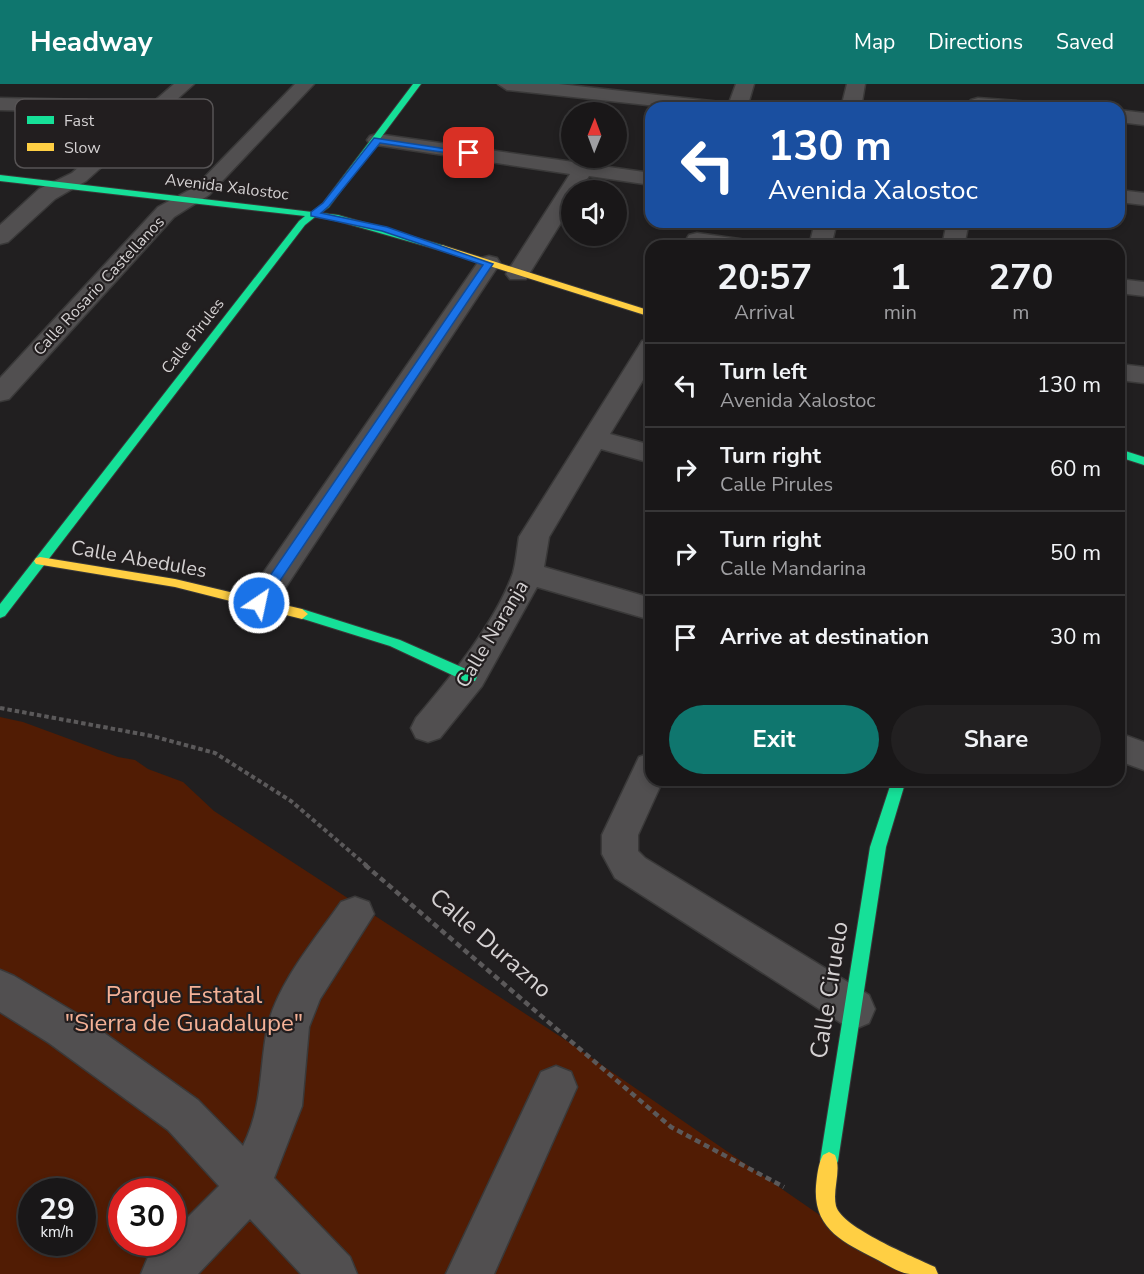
<!DOCTYPE html>
<style>
body{margin:0;font-family:"Nunito Sans",sans-serif;background:#222021;color:#f1f3f6;height:100vh;display:flex;flex-direction:column;font-size:22px;white-space:nowrap}
*{box-sizing:border-box;margin:0}
p{font-size:20px;color:#9f9fa2}
.icon{flex:none;width:33px;height:33px;fill:none;stroke:currentColor;stroke-width:2;stroke-linecap:round;stroke-linejoin:round}
.map{position:relative;flex:1;overflow:hidden}
.panel{position:absolute;left:645px;top:156px;width:480px;height:546px;display:flex;flex-direction:column;background:#191718;border-radius:18px;box-shadow:0 3px 9px #0003,0 0 0 2px #373637}
.panel>*{flex:none}
.banner{position:absolute;left:645px;top:18px;width:480px;height:126px;border-radius:18px;box-shadow:0 3px 9px #0003,0 0 0 2px #373637;background:#1a4fa0;color:#fff;overflow:hidden}
.needle{width:39px;rotate:1deg}
.buttons{position:absolute;left:561px;top:18px;display:grid;gap:12px}
.buttons a{display:grid;place-items:center;width:66px;height:66px;border-radius:50%;background:#191718;box-shadow:0 3px 9px #0003,0 0 0 2px #373637;font-size:30px}
.speed{position:absolute;left:18px;top:1094px;display:flex;gap:12px;font-size:30px;font-weight:700;text-align:center}
.speed>*{display:grid;place-content:center;width:78px;height:78px;border-radius:50%;background:#191718;box-shadow:0 3px 9px #0003,0 0 0 2px #373637;line-height:1}
.speed small{font-size:15px;font-weight:400}
.speed .limit{border:9px solid #d22;background:#fff;color:#111}
.pin{position:absolute;display:grid;place-items:center;width:51px;height:51px;color:#fff;margin:-26px;border-radius:12px;box-shadow:0 3px 9px #0006}
.me{position:absolute;width:66px;margin:-33px;rotate:34deg;stroke-linejoin:round;filter:drop-shadow(0 0 4px #0008)}
.turn{display:flex;align-items:center;gap:21px;height:126px;padding:0 24px;font-size:27px}
.turn .icon{width:78px;height:78px;stroke-width:2.5}
.turn b{display:block;font-size:42px;line-height:51px}
.eta{display:flex;justify-content:space-evenly;align-items:center;height:102px;text-align:center}
.eta b{font-size:36px;font-weight:700;line-height:42px}
.button{display:flex;gap:12px;margin-top:auto;padding:12px 24px}
.button a{flex:1;height:69px;border-radius:36px;background:#0f766e;color:#fff;font-size:24px;font-weight:700;line-height:69px;text-align:center}
.button a+a{background:#222021;color:#f1f3f6}
ul{padding:0;list-style:none}
li{display:flex;align-items:center;gap:18px;height:84px;padding:0 24px;border-top:2px solid #373637}
li div{flex:1}
li b{display:block;font-size:22px}
li em{font-style:normal}
header{display:flex;align-items:center;gap:36px;box-sizing:border-box;height:84px;padding:0 30px;background:#0f766e;color:#fff}
header strong{font-size:28px}
nav{display:flex;gap:33px;margin-inline-start:auto;font-size:21px}
.map>svg:first-child{display:block}
</style>
<header>
<strong>Headway</strong>
<nav><a>Map</a><a>Directions</a><a>Saved</a></nav>
</header>
<div class="map">
<svg width="1144" height="1190" viewBox="0 0 1144 1190">
<rect width="100%" height="100%" fill="#211f20"/>
<path fill="#511c04" fill-rule="evenodd" d="M0 633 23 638 118 673 135 676 148 685 183 698 214 727 564 955 866 1163 927 1190H0ZM32 1107H82V1158H32ZM122 1107H172V1158H122Z"/>
<g fill="none" stroke-linecap="round" stroke-linejoin="round">
<g stroke="#3a3939" stroke-width="3">
<path id="street" d="M174 0H194L86 97 55 115 8 158 0 160V141L39 105 72 89Z
M295 0H314L209 111 174 133 9 315 0 317V294L158 123 195 103Z
M498 0H559L729 19 736 0H754L747 24H675L507 6Z
M847 0H865L861 24H841Z
M0 14 87 16 97 22 87 28 0 26Z
M978 14 1030 18 1040 24H971L968 20 971 16Z
M1119 26 1144 29V41L1119 38Z
M377 50 651 89V101L589 92 580 106H572V121L526 195H510L506 190 570 90 370 60 367 56 370 52Z
M1119 106 1144 109V121L1119 118Z
M815 138H837L831 162H809Z
M947 138H969L964 162H942Z
M697 149 753 157 756 162 689 161 686 156 689 151Z
M489 172 497 174 500 179 270 527 259 530 248 527 243 519 248 511 481 174Z
M1119 195 1144 198V212L1119 209Z
M651 255V283L610 350 651 361V379L601 365 549 453 544 483 651 514V536L537 503 482 602 440 654 428 658 416 654 411 644 416 634C449 595 496 538 513 489 516 478 517 465 519 453L639 262 642 257Z
M1119 280 1144 283V299L1119 296Z
M1119 649 1144 658V686L1119 677Z
M651 669V696H663L638 751V767L645 774 869 911 875 925 869 939 855 945 841 939 615 794 602 770V751L639 673Z
M355 813 369 818 374 830 320 915 309 943 302 1022 274 1094 350 1173 357 1190H301L250 1135 198 1190H141L148 1173 164 1158H172V1149L219 1102 168 1046 49 959 0 928V886L14 892 79 931 198 1016 243 1062C263 1021 259 988 267 945 276 901 316 854 341 818Z
M556 982 571 988 577 1003 494 1190H446L541 988Z"/>
</g>
<g stroke="#3a3939" stroke-width="2">
<path id="fast" d="M413 0H421L329 123 321 129 338 131 445 162V166H439L334 136 315 133 305 141 5 532 0 534V520L299 137 305 132 0 97V91L312 128 323 119Z
M1119 365 1144 373V381L1119 373Z
M302 525 400 556 475 589 477 593 475 597H465L390 562 297 533 296 530Z
M892 696H906L886 763 838 1077 835 1083 829 1086 823 1083 820 1077 870 763Z"/>
</g>
<g stroke="#3a3939" stroke-width="2">
<path id="slow" d="M442 161 651 227V233L439 166V162Z
M40 473 175 495 302 525 308 530 302 535 175 503 36 480 34 477 36 474Z
M829 1068 835 1071C842 1086 832 1105 836 1122 842 1144 914 1173 935 1183L938 1190C929 1190 919 1190 910 1190 899 1189 886 1180 876 1175 843 1158 813 1145 816 1102 817 1092 818 1080 823 1071Z"/>
</g>
<path stroke="#5b595a" stroke-width="4" stroke-dasharray="4.5 3" stroke-linecap="butt" d="M0 624 152 652 215 669 291 717 367 782"/>
<path stroke="#5b595a" stroke-width="4.5" stroke-dasharray="6 4" stroke-linecap="butt" d="M365 781 671 1043 784 1103"/>
<use href="#street" fill="#514f50" fill-rule="evenodd"/>
<use href="#fast" fill="#16e098" fill-rule="evenodd"/>
<use href="#slow" fill="#ffcf43" fill-rule="evenodd"/>
</g>
<path fill="#1a73e8" stroke="#114b97" stroke-width="1.5" d="M374 54 473 69 469 72 380 59 329 122 321 129 387 143 493 180 263 522H254V515L483 181 382 147 311 132V128L323 119Z"/>
<g text-anchor="middle" dominant-baseline="central" stroke-width="4.5" stroke-linejoin="round" paint-order="stroke">
<g font-size="16" fill="#d4d1d2" stroke="#221e1f">
<text transform="translate(227 103) rotate(7)">Avenida Xalostoc</text>
<text transform="translate(99 202) rotate(-47)">Calle Rosario Castellanos</text>
<text transform="translate(193 252) rotate(-52)">Calle Pirules</text>
</g>
<g font-size="20" fill="#d4d1d2" stroke="#221e1f">
<text transform="translate(139 475) rotate(10)">Calle Abedules</text>
<text transform="translate(492 550) rotate(-59)">Calle Naranja</text>
</g>
<g font-size="24" fill="#d4d1d2" stroke="#221e1f">
<text transform="translate(491 859) rotate(41)">Calle Durazno</text>
<text transform="translate(829 906) rotate(-81)">Calle Ciruelo</text>
</g>
<g font-size="24" fill="#f5b196" stroke="#221e1f">
<text x="184" y="911">Parque Estatal<tspan x="184" dy="28">"Sierra de Guadalupe"</tspan></text>
</g>
</g>
<rect x="15" y="15" width="198" height="69" rx="9" fill="#221e1f" stroke="#575455" stroke-width="1.5"/>
<rect x="27" y="32" width="27" height="8" fill="#16e098"/>
<rect x="27" y="59" width="27" height="8" fill="#ffcf43"/>
<g font-size="16" fill="#d4d1d2">
<text x="64" y="42">Fast</text>
<text x="64" y="69">Slow</text>
</g>
</svg>
<div class="buttons">
<a><svg class="needle" viewBox="-14 -14 28 28"><path d="M0-13l5 13h-10z" fill="#e53935"/><path d="M0 13l5-13h-10z" fill="#9f9fa2"/></svg></a>
<a><svg class="icon" aria-label="sound" viewBox="0 0 24 24"><path d="M4 9h4l5-4v14l-5-4H4zM17 9q2 3 0 6"/></svg></a>
</div>
<div class="speed"><div>29<small>km/h</small></div><div class="limit">30</div></div>
<div class="pin" style="left:469px;top:69px;background:#d93025"><svg class="icon" aria-label="arrive" viewBox="0 0 24 24"><path d="M6 21V4h12l-3 4 3 4H6"/></svg></div>
<svg class="me" style="left:259px;top:519px" viewBox="-20 -20 40 40"><circle r="17" fill="#1a73e8" stroke="#fff" stroke-width="3"/><path d="M0-11L8 9 0 5-8 9z" fill="#fff"/></svg>
<div class="banner">
<div class="turn"><svg class="icon" aria-label="left" viewBox="0 0 24 24"><path d="M17 20v-9H6M10 6l-5 5 5 5"/></svg><div><b>130 m</b>Avenida Xalostoc</div></div>
</div>
<section class="panel">
<div class="eta">
<div><b>20:57</b><p>Arrival</p></div>
<div><b>1</b><p>min</p></div>
<div><b>270</b><p>m</p></div>
</div>
<ul>
<li><svg class="icon" aria-label="left" viewBox="0 0 24 24"><path d="M17 20v-9H6M10 6l-5 5 5 5"/></svg><div><b>Turn left</b><p>Avenida Xalostoc</p></div><em>130 m</em></li>
<li><svg class="icon" aria-label="right" viewBox="0 0 24 24"><path d="M7 20v-9h11M14 6l5 5-5 5"/></svg><div><b>Turn right</b><p>Calle Pirules</p></div><em>60 m</em></li>
<li><svg class="icon" aria-label="right" viewBox="0 0 24 24"><path d="M7 20v-9h11M14 6l5 5-5 5"/></svg><div><b>Turn right</b><p>Calle Mandarina</p></div><em>50 m</em></li>
<li><svg class="icon" aria-label="arrive" viewBox="0 0 24 24"><path d="M6 21V4h12l-3 4 3 4H6"/></svg><div><b>Arrive at destination</b></div><em>30 m</em></li>
</ul>
<div class="button"><a>Exit</a><a>Share</a></div>
</section>
</div>
